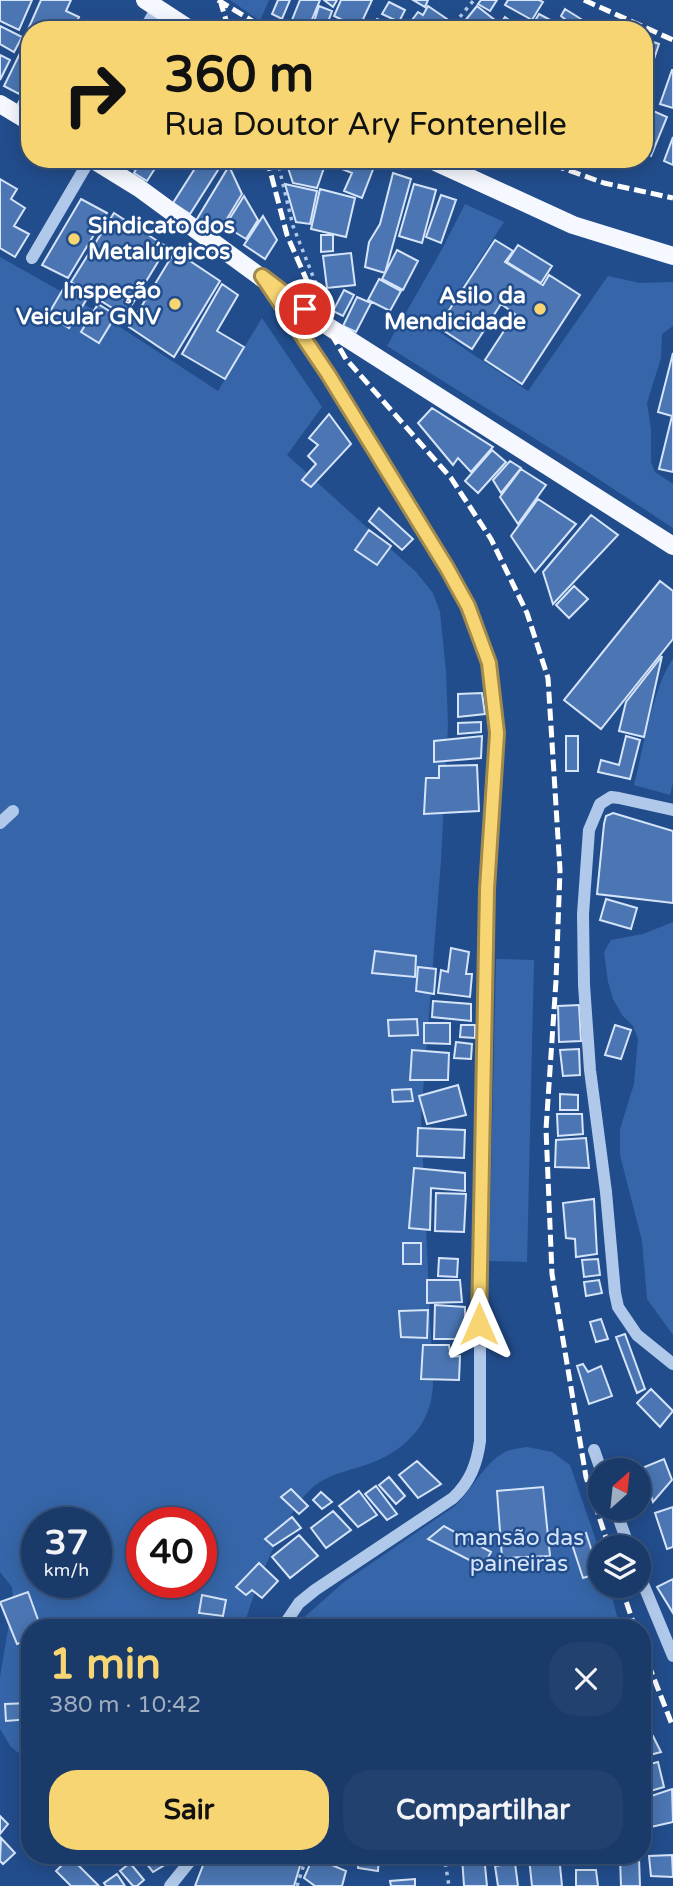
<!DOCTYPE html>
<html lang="pt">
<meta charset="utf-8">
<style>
body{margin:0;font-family:"Varela Round",sans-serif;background:#23416f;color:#f1f3f6;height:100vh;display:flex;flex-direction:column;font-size:26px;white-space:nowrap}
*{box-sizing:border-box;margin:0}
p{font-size:23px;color:#9fadc0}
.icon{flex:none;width:38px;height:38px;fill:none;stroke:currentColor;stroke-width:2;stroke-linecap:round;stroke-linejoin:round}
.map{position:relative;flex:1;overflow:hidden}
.details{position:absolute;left:21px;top:1619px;width:630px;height:245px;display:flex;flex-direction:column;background:#1a3a69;border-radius:28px;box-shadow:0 4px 18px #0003,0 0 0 2px #38547d}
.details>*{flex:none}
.top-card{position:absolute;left:21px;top:21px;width:632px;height:147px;border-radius:28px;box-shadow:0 4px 18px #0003,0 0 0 2px #38547d;background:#f7d573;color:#111;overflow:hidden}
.needle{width:46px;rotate:27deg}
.controls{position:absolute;left:588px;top:1458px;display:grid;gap:14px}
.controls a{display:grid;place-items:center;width:63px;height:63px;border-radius:50%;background:#1a3a69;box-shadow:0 4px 18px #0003,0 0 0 2px #38547d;font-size:35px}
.speed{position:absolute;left:21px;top:1507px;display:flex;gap:14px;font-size:35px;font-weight:700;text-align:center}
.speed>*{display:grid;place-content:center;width:91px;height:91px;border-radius:50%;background:#1a3a69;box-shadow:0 4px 18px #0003,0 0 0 2px #38547d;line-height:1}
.speed small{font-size:18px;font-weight:400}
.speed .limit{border:10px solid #d22;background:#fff;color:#111}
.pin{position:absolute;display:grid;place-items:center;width:60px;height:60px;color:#fff;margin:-30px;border:4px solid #fff;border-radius:50%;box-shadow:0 2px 7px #0007}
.me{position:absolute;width:77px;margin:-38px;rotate:0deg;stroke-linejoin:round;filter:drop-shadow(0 0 5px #0008)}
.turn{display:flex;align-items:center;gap:24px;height:147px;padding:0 28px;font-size:32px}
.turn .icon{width:91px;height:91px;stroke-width:2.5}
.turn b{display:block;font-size:49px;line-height:60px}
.round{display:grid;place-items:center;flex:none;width:74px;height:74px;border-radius:28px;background:#23416f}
.head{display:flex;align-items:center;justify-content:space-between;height:119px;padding:0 28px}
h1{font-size:42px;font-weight:700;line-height:52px;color:#f7d573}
.cta{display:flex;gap:14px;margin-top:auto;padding:14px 28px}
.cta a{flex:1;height:80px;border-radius:28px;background:#f7d573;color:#111;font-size:28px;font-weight:700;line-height:80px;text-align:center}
.cta a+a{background:#23416f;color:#f1f3f6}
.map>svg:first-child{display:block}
</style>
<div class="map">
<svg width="673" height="1886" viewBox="0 0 673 1886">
<rect width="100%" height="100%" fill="#224d8c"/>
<path fill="#3666a9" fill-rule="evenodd" d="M230 0H269L260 21Z
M465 204 504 222 435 329 528 391 608 276 640 283 673 282V326L662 334 661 358 647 403 651 429V462L655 472 673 484V528L580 467 387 346 441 251Z
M0 257 94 310 218 391 262 318 322 407 287 455 416 572 433 593 440 612 446 671 448 724 441 860 421 1117 433 1384C432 1423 406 1450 371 1463 350 1471 329 1473 312 1488 284 1513 253 1591 244 1627L30 1628V1762L11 1747 0 1729V1677L13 1600 12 1587 0 1572ZM37 1522H96V1582H37ZM142 1522H201V1582H142Z
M673 659V783L670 795 634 785C642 754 654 683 673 659Z
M673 922V1335L647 1299 642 1241 620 1155V1129L634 1084 638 1039 633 1026 622 1015 613 999 608 982 604 952 611 940 643 934Z
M496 959 534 960 527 1262 489 1261Z
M527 1447 552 1452 570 1465 600 1552V1586H609L620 1627 292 1628 344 1582 455 1506C472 1490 483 1464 505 1452 511 1449 520 1448 527 1447Z"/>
<path fill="#4b76b3" stroke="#d5e4f8" stroke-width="2" d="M0 0H32L19 30 0 21Z
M41 0H71L66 11 79 17 73 30H30V47L22 43Z
M278 0H290L282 19 272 14Z
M300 0H320L309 27 292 20Z
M324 0H337L333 7Z
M341 0H372L359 28 334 16Z
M413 0H428L425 7Z
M481 0H497L490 11 478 4Z
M508 0H539L543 2 532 20 505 5Z
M389 2 405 10 399 22 382 14Z
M319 6 332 11 325 30 313 25Z
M428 6 447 19 440 30 406 28 418 12 423 15Z
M477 6 496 21 488 30H473L464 22Z
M565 9 581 19 575 30H560L566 20 561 16Z
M539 14 554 22 549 30H539L532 26Z
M505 17 523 30H496Z
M377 19 389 25 387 30H372Z
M459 22 468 30H452Z
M0 26 22 37 14 52 0 44Z
M644 39 659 44 648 77 644 76Z
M23 47 30 50V71L19 94 4 86Z
M0 55 10 60 0 80Z
M672 70H673V108L660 104Z
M27 87 30 89V117L15 109Z
M644 107 667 117 651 156 644 153Z
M673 137V165L664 161Z
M142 159H161L147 181 134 173Z
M201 159H225L190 214 173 203Z
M279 159H327L317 188 293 183 286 162H280Z
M334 159H377L362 198 344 191 352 173 332 165Z
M229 166 242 194 219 232 197 219Z
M393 173 411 179 385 273 365 267 369 242 380 224Z
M0 179 17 189 11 199 25 208 14 226 29 234 15 257 0 248Z
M285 184 317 191 310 224 296 222Z
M414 184 436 190 422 243 399 236Z
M320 189 355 198 346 237 311 229Z
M441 195 456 200 441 243 426 237Z
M244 196 258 220 246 239 225 226Z
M81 199 107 213 68 278 42 265Z
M114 213 167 247 125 316 71 282Z
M263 216 277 240 265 259 244 245Z
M321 235H333V251L321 252Z
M495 240 513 251 505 262 543 285 549 275 580 295 522 384 485 360 515 314 501 304 472 349 438 327Z
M518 245 552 266 541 283 507 262Z
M397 250 418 261 403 290 382 279Z
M175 251 220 281 174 357 129 327Z
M351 253 355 285 327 288 323 256Z
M379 279 401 291 390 311 368 300Z
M66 284 88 297 69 328 48 315Z
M222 284 238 295 217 331 244 347 225 379 182 354Z
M344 290 354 295 343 316 333 311Z
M357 297 371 303 356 332 343 326Z
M98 304 116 315 99 343 81 332Z
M673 353V472L659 469 672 416 658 412Z
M432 408 493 447 471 472 458 458 453 465 418 423Z
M329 414 351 444 311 487 302 480 316 464 308 456 318 445 309 438Z
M492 450 506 462 478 493 465 481Z
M510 461 521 468 501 493 493 480Z
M521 469 546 485 518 524 500 497Z
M538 499 576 524 535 572 511 536Z
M379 508 413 539 402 550 369 521Z
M591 515 618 535 553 604 543 572Z
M369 530 391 546 377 565 355 550Z
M660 581 673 591V639L601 729 564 700Z
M574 586 588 599 569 618 556 605Z
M662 656 644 737 619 731 626 702Z
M482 693 485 714 458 717V694Z
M481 722V732L458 734V723Z
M482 736 481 758 434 762V741Z
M566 736H578V771H566Z
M626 736 640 740 630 779 598 772 601 760 619 765Z
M477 765 479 811 424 814 426 778H439V766Z
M613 813 673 831V903L597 894 604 824 606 816Z
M606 899 637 908 631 929 600 920Z
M451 948 469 952 466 974H472L470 997 438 993 441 970 448 972Z
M375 951 416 956 415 977 372 973Z
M418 967 436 969 434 994 416 991Z
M433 1001 471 1004V1021L432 1017Z
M579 1005 581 1041 559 1042 558 1006Z
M417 1019 418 1035 389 1036 388 1020Z
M424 1023H450V1044L424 1043Z
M461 1025H475V1038L460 1037Z
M615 1025 631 1030 621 1059 605 1055Z
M456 1042 472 1044 471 1059 454 1058Z
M579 1049 580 1075 563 1076 560 1050Z
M412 1050 449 1053 448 1080H410Z
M458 1085 466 1115 427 1124 419 1096Z
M411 1089 413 1101 393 1102 392 1090Z
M560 1094 578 1095V1110H560Z
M557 1114H582L583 1134 558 1136Z
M418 1128 465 1130 464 1158 417 1156Z
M586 1138 589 1168 555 1167 556 1140Z
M414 1168 465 1173V1191L431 1188 430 1230 409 1228Z
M436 1193 466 1194 464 1232 435 1231Z
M594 1199 597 1254 576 1257 575 1239 566 1238 563 1203Z
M403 1243H421V1264H403Z
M439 1258 458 1259 457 1277 438 1276Z
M598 1259 600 1275 584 1277 582 1260Z
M427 1280H460L462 1302 427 1303Z
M599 1280 602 1293 586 1296 584 1282Z
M435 1305 465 1307V1339H434Z
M428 1310 427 1338 401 1337 399 1311Z
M601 1319 608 1339 596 1342 590 1322Z
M625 1334 645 1389 637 1393 616 1337Z
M423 1345H449L451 1357 460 1356 459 1380 421 1379Z
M583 1364 588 1372 601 1366 612 1396 589 1404 577 1366Z
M651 1389 673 1411 660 1427 637 1403Z
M664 1459 672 1480 653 1502 642 1468Z
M417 1461 441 1484 418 1498 399 1475Z
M389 1477 405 1496 396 1504 379 1485Z
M376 1486 397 1514 387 1520 365 1494Z
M543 1487 550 1556 502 1558 497 1491Z
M291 1489 308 1506 299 1514 281 1497Z
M359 1491 377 1515 358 1527 339 1506Z
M321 1492 332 1502 322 1509 313 1500Z
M673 1507V1547L667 1549 655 1513Z
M333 1511 351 1530 326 1548 311 1528Z
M292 1517 301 1528 273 1546 265 1539Z
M444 1526 491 1552 483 1567 428 1539Z
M586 1533 599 1573 583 1578 570 1538Z
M299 1535 318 1556 290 1578 272 1557Z
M259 1563 278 1581 262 1598 252 1590 246 1595 236 1587Z
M673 1579V1613L657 1587Z
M28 1592 41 1628H30V1640L17 1644 0 1602Z
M202 1595 226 1600 223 1616 199 1613Z
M30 1703V1719L6 1721 5 1704Z
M653 1736 661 1752 642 1757V1740Z
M658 1762 664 1787 647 1792 642 1766Z
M672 1789 673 1822 642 1829V1799Z
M27 1802 30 1803V1828L21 1826Z
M0 1816 8 1824 0 1834Z
M1 1838 15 1853 3 1864 0 1861Z
M45 1855H67L56 1865Z
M146 1855H153L163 1866 153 1872 142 1858Z
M207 1855H291L302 1859 294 1886H195Z
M359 1855H379L378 1871 358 1868Z
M484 1855 487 1886H464L462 1857Z
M489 1855H524V1856L490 1860Z
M559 1855 562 1886H532L529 1858Z
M672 1855 673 1877 651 1876 649 1856Z
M70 1857 99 1886H71L56 1871Z
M313 1857 346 1871 342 1886H315L304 1878Z
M620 1858H639L640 1886H621Z
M130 1863 144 1880 137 1886H133L120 1871Z
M515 1863 518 1886H498L495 1866Z
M576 1870H596L598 1886H576Z
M117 1874 125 1886H106L104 1883Z
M415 1879V1886H391L390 1881Z"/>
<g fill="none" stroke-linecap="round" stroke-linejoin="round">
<path stroke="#b0c9eb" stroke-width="3.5" stroke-dasharray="3.5 5" stroke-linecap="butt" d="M449 30 474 0
M277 159 293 226 322 299
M444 1855 449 1886
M297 1886 307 1855"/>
<path stroke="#b0c9eb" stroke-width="12" d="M144 30 157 8
M32 258 90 159
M270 288 328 374 447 568 468 606 489 662 497 733 487 889 480 1179V1441C477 1464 470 1482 453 1498L315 1590 299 1603 282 1628
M673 810 619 798 611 797 600 804 589 830 583 914 584 985 590 1070 606 1192 615 1293 618 1307 637 1335 673 1364
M0 823 13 811
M594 1450 601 1470
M615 1508 629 1547
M639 1574 673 1656
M170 1886 195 1855"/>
<path stroke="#f5f8fe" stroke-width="18" d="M145 0 191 30
M0 104 30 122
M92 159 139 188 326 325 673 546
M429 159 573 225 673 256"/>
<path stroke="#fff" stroke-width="5" stroke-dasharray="12 5" stroke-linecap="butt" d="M218 0 267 30
M220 0 229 30
M584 0 673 40
M267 159 287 235 326 325 346 359 451 478 491 539 527 613 548 678 560 870 556 981 546 1129 552 1274 586 1477 609 1547
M537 159 604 183 673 198
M621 1586 635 1628
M642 1648 673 1727"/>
</g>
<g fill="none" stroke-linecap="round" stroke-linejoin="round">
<g stroke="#a18a4b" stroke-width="18">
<path id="route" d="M305 309 262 276 328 374 447 568 468 606 489 663 497 733 487 889 479 1324"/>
</g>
<use href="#route" stroke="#f7d573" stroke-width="12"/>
</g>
<g fill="#f7d573" stroke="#224d8c" stroke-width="2.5">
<circle cx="74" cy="239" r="7"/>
<circle cx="175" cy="304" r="7"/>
<circle cx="540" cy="309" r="7"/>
</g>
<g text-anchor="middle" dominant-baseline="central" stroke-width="5" stroke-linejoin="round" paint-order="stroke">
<g font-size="23" font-weight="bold" fill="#fff" stroke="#224d8c" text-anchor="end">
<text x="88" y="226" text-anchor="start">Sindicato dos<tspan x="88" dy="26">Metalúrgicos</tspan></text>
<text x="161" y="291">Inspeção<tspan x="161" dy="26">Veicular GNV</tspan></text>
<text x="526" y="296">Asilo da<tspan x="526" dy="26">Mendicidade</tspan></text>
</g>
<g font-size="23" fill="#d5e4f8" stroke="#224d8c">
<text x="519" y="1538">mansão das<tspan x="519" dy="26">paineiras</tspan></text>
</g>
</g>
</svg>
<div class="controls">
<a><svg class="needle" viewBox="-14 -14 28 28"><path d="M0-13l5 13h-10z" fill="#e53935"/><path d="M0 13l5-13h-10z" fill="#9fadc0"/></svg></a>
<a><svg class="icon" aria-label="layers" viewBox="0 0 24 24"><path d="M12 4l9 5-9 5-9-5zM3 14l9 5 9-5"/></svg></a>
</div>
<div class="speed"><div>37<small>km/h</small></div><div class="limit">40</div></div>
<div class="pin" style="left:305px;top:309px;background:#d93025"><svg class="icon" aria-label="arrive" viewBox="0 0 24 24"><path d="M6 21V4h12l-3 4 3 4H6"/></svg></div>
<svg class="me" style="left:479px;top:1324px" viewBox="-20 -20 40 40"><path d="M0-17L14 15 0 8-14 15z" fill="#f7d573" stroke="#fff" stroke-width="4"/></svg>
<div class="top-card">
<div class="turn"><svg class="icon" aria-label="right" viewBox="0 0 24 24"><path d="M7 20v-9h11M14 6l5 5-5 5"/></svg><div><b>360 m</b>Rua Doutor Ary Fontenelle</div></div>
</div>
<section class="details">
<div class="head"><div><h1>1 min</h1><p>380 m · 10:42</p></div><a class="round"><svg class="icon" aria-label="close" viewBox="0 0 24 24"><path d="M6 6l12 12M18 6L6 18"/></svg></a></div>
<div class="cta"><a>Sair</a><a>Compartilhar</a></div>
</section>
</div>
